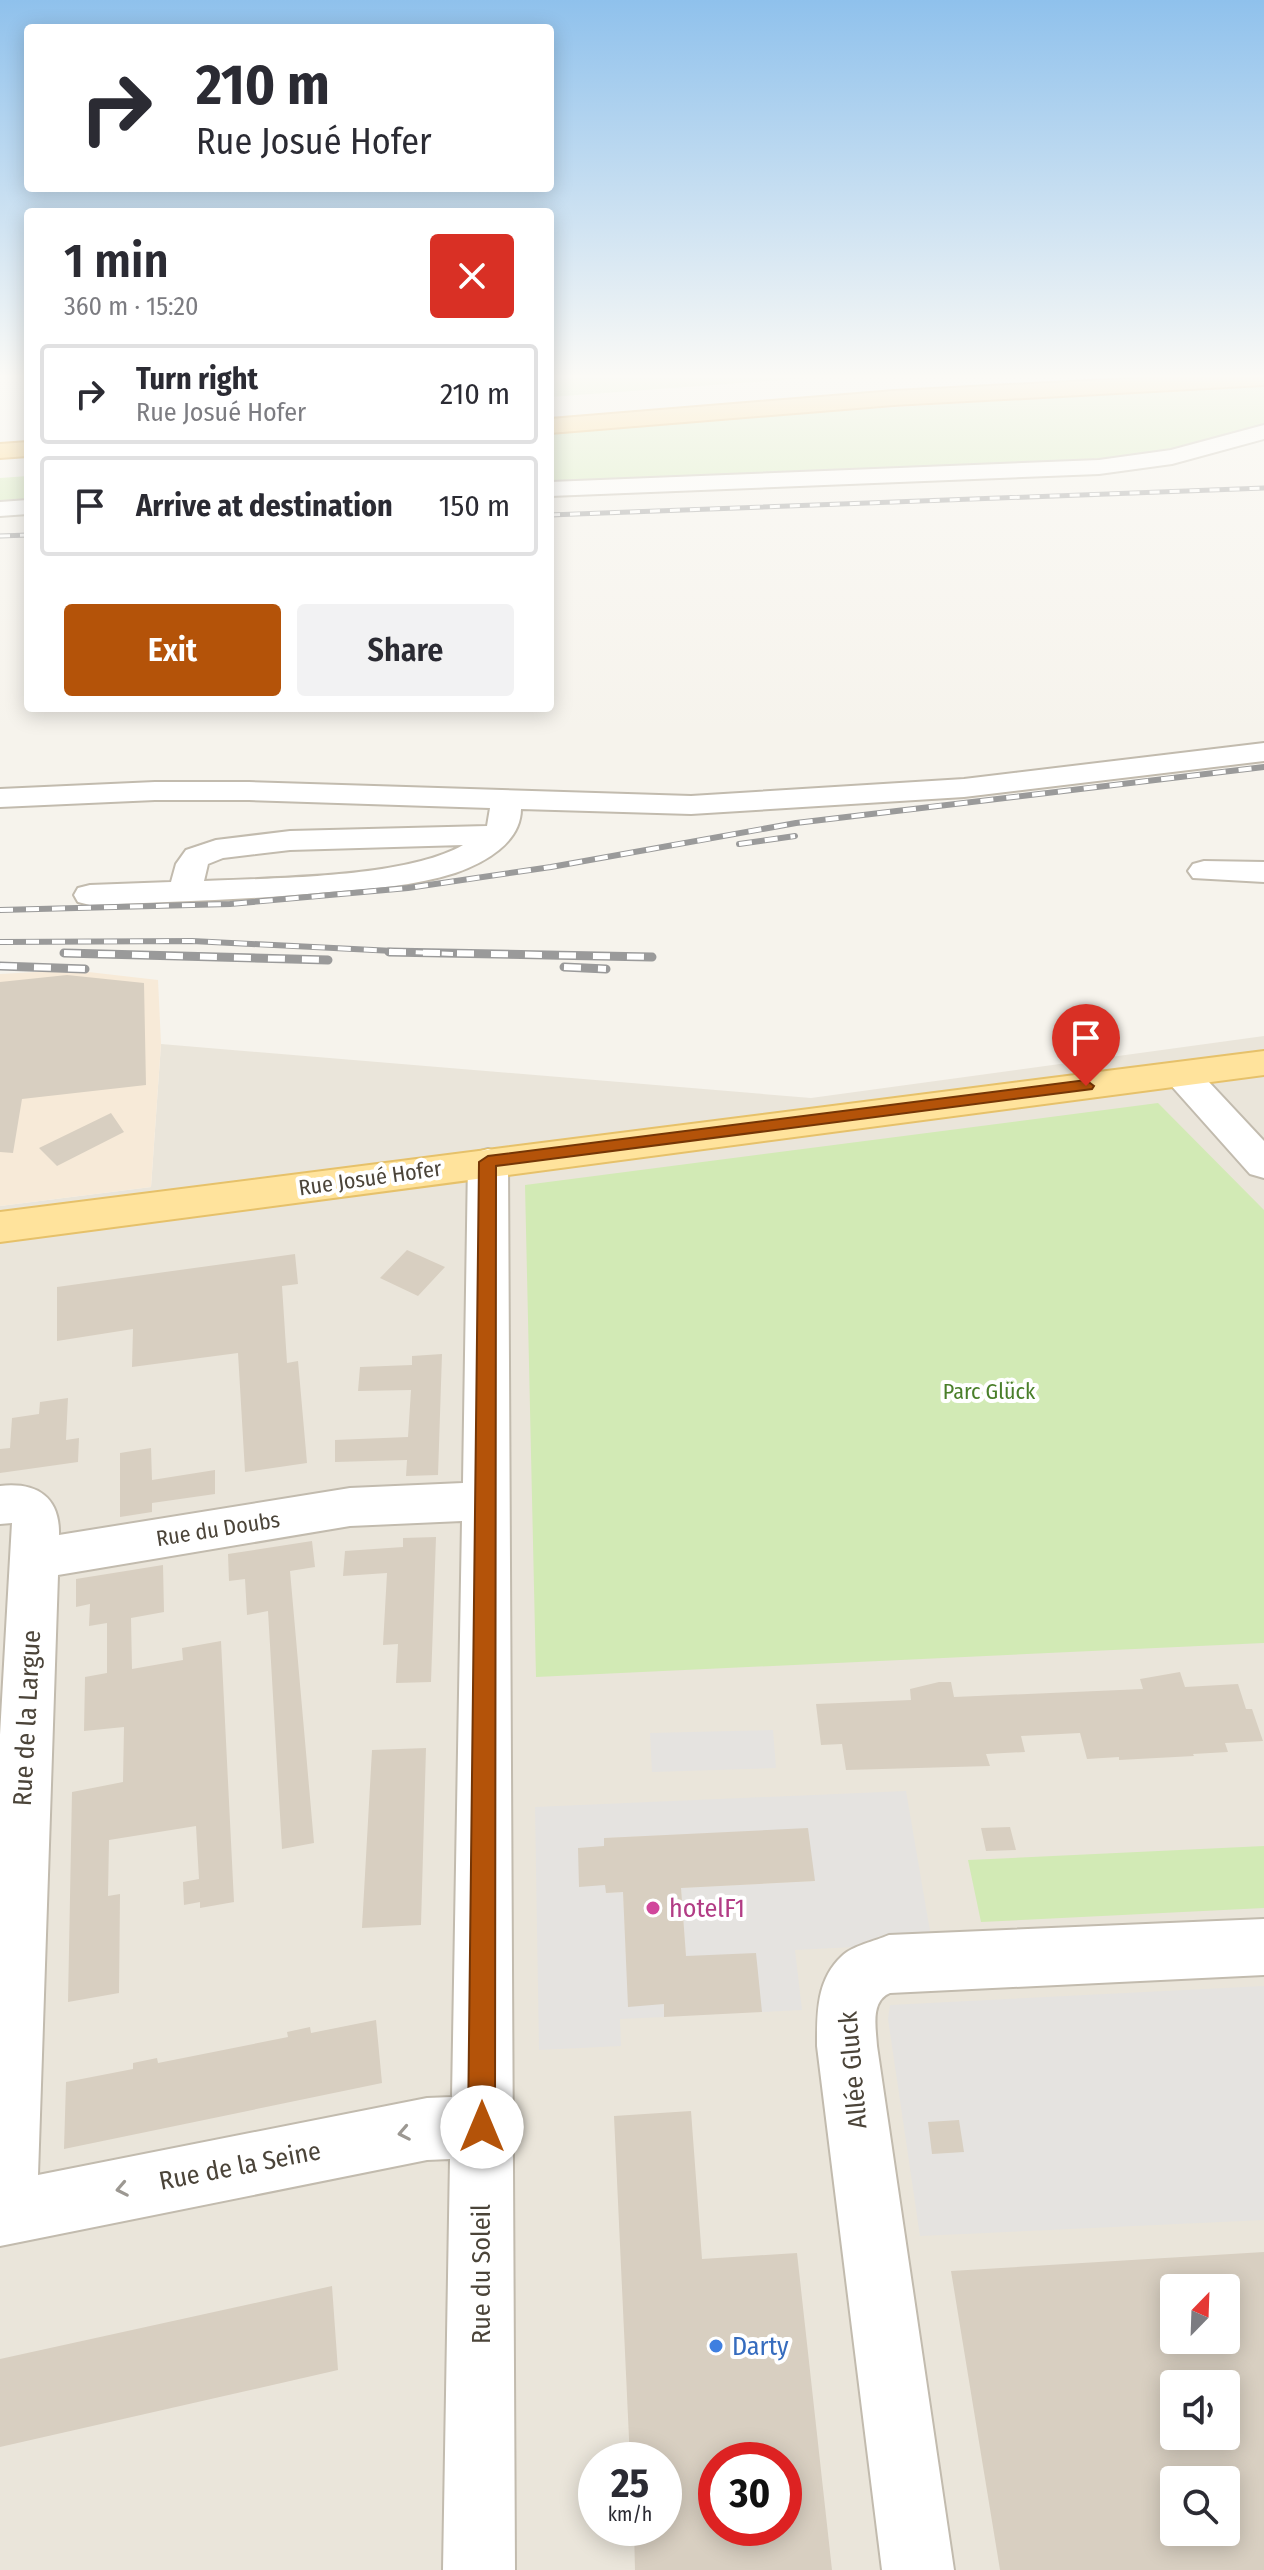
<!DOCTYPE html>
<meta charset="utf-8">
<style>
body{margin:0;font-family:"Fira Sans Condensed",sans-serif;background:#f2f2f3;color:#2b2b33;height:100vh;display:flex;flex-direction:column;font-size:30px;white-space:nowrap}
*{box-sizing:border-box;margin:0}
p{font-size:26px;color:#7c7c81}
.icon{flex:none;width:44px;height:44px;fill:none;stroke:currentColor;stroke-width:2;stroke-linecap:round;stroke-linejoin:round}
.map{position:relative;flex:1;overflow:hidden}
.panel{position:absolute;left:24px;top:208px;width:530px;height:504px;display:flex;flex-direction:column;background:#fff;border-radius:8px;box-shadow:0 4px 20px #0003}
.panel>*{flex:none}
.banner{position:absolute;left:24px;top:24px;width:530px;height:168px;border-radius:8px;box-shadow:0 4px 20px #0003;background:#fff;color:#2b2b33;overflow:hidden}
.needle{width:52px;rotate:23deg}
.buttons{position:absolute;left:1160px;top:2274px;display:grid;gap:16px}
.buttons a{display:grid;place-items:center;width:80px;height:80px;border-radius:8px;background:#fff;box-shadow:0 4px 20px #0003;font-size:40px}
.speed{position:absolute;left:578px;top:2442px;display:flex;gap:16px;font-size:40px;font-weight:700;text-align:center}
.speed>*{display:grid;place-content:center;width:104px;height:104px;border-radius:50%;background:#fff;box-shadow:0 4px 20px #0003;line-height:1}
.speed small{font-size:20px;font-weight:400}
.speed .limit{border:12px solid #d22;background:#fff;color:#111}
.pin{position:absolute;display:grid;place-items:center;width:68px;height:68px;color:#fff;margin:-82px -34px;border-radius:50% 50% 50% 0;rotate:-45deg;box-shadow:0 0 8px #0007}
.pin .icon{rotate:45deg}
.me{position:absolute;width:88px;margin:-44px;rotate:0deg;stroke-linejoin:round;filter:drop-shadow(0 0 6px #0008)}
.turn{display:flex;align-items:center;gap:28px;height:168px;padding:0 40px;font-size:36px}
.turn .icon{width:104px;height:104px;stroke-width:2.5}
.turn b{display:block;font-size:56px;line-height:68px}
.round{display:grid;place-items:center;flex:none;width:84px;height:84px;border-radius:8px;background:#f2f2f3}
.overview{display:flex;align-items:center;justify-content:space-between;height:136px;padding:0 40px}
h1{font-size:48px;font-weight:600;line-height:60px}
.button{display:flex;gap:16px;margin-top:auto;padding:16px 40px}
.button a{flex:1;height:92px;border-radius:8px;background:#b45309;color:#fff;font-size:32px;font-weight:600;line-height:92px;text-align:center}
.button a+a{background:#f2f2f3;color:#2b2b33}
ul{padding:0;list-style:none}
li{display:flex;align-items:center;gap:24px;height:100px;margin:0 16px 12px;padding:0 24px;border:4px solid #e1e1e2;border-radius:8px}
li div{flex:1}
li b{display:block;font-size:30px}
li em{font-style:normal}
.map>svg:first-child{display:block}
</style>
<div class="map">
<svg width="1264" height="2570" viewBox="0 0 1264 2570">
<rect width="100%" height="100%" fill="#f6f3ec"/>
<path fill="#eae5da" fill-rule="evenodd" d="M1264 1036V2570H0V1206L151 1187 161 1044 811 1098ZM1174 2288H1226V2340H1174ZM1174 2384H1226V2436H1174ZM596 2460H664V2528H596ZM716 2460H784V2528H716ZM1174 2480H1226V2532H1174Z"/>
<path fill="#f7ead8" d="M71 970 158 980 161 1044 151 1187 0 1206V974Z"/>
<path fill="#d2eab5" d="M580 378H808L550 397V380Z
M1264 385V427L1107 463 550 484V434L849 410Z
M28 476V504L0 505V478Z
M1158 1103 1264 1210V1643L536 1677 525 1185Z
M1264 1846V1908L981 1922 968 1860Z"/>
<path fill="#e5e3e0" d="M773 1730 776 1768 652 1772 650 1733Z
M906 1791 932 1943 795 1950 802 2010 762 2012 686 1956 681 1888 814 1881 808 1829 604 1838 606 1893 623 1892 626 1958 662 1972 664 2017 620 2019 621 2046 539 2050 535 1807Z
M1264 1986V2220L920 2236 888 2019 890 2005Z"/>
<path fill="#d8cfc1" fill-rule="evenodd" d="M67 975 144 983 146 1085 22 1099 13 1153 0 1152V982Z
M111 1113 124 1132 57 1166 39 1148Z
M407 1250 445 1267 418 1296 380 1278Z
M295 1254 298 1284 282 1286 287 1363 298 1361 307 1463 245 1472 238 1353 132 1367 133 1329 57 1341V1287Z
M442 1354 438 1475 406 1476 407 1460 335 1462V1440L408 1437 411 1390 358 1391 360 1367 412 1365V1356Z
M68 1398 66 1440 79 1438 78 1462 0 1473V1449L10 1448 12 1418 39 1414 40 1402Z
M151 1448 152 1480 215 1470V1494L152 1503V1512L120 1517V1453Z
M436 1537 431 1682 396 1683 398 1644 383 1645 387 1573 343 1576 345 1551 403 1547V1538Z
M312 1541 315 1567 290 1571 314 1843 282 1849 268 1611 247 1615 245 1579 229 1581 228 1554Z
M163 1565 164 1612 131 1618 132 1669 183 1660 182 1648 221 1641 234 1902 200 1908V1902L184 1905 183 1882 199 1879 196 1826 109 1840 108 1896 120 1894 119 1993 68 2002 72 1792 123 1782 124 1727 84 1731 85 1677 107 1673V1623L89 1626 90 1604 76 1607V1579Z
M1180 1672 1185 1687 1238 1684 1246 1709H1252L1263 1741 1225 1743 1228 1752 1193 1754 1194 1756 1119 1760V1757L1087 1759 1080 1733 1021 1736 1025 1752 986 1754 990 1766 846 1770 842 1744 821 1745 816 1704 911 1700 910 1689 939 1682H951L954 1697 1143 1689 1140 1679Z
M426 1748 421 1925 362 1928 372 1750Z
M1010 1827 1016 1850 986 1851 981 1828Z
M808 1828 815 1881 681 1888 686 1956 756 1953 762 2012 664 2017V2004L628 2007 623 1892 606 1893 605 1885 579 1887 578 1848 604 1846V1838Z
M376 2020 382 2083 64 2149 66 2082 133 2069V2063L157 2058 158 2063 288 2037 287 2032 310 2027 311 2033Z
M691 2111 702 2259 797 2253 832 2570H635L634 2528H664V2460H630L614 2116ZM716 2460H784V2528H716Z
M959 2120 964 2152 932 2154 928 2122Z
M1264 2252V2570H1000L951 2271ZM1174 2288H1226V2340H1174ZM1174 2384H1226V2436H1174ZM1174 2480H1226V2532H1174Z
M332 2286 338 2370 0 2447V2359Z"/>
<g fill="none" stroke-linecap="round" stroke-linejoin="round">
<g stroke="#c2bbae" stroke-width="4">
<path id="minor" d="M1264 425V439L1172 464 1099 474 550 496V482L1099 460 1171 450Z
M28 500V514L0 516V502Z
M1264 743V761L964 797 691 814 521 809C521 843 484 863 455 873 414 886 371 889 329 892 249 900 170 902 90 905L78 902 74 895 78 888 90 885 171 882 176 864 186 850 216 840 290 831 487 826 490 808 249 800H155L0 807V789L155 782H249L691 796 964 779ZM463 845C406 878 273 878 204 881L208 864 223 858 290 850Z
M1204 861 1264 862V882L1193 878 1188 871 1193 864Z
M1181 1062 1194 1066 1264 1141V1178L1250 1174 1168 1082 1162 1074 1168 1066Z
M488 1149 502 1153 508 1162 515 2570H443L450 2159 427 2160 0 2246V1735L12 1523 0 1524V1486C37 1482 60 1497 59 1535L350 1488 463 1483 468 1162 474 1153ZM462 1521 452 2097 427 2098 38 2175 58 1575 350 1526Z
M1264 1919V1975L890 1993C870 2001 876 2028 877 2046L954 2570H882L817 2046C817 2014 816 1980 842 1956 852 1946 875 1941 889 1935Z"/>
</g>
<g stroke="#e6c16a" stroke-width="4">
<path id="major" d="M1264 1051V1075L0 1242V1212Z"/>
</g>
<g stroke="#e0a43c" stroke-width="4">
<path id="highway" d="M1145 378H1264V385L894 405 550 433V419L894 391Z
M28 442V456L0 458V444Z"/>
</g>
<use href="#minor" fill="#fff" fill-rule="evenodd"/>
<use href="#major" fill="#ffe39c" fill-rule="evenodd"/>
<use href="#highway" fill="#ffcf6e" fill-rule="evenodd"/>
<g stroke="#9a9a9a" stroke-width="5">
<path id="rail-far2" d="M550 515 1264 488
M0 536 28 535"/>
</g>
<g stroke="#9a9a9a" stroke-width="6">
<path id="rail-far1" d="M739 844 795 836
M0 910 230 904 408 888 551 867 796 823 1264 767
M0 942 192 941 453 954
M64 953 90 954"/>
</g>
<g stroke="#9a9a9a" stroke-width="9">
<path id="rail" d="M389 952 652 957
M64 953 328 960
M0 966 85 969
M564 967 606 969"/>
</g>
<use href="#rail-far2" stroke="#fff" stroke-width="3" stroke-dasharray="10" stroke-linecap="butt"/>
<use href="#rail-far1" stroke="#fff" stroke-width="4" stroke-dasharray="13" stroke-linecap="butt"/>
<use href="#rail" stroke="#fff" stroke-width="6" stroke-dasharray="17" stroke-linecap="butt"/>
</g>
<defs><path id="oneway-chevron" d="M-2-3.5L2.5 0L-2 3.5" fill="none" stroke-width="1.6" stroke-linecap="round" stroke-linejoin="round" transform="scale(2)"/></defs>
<g stroke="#9c9892">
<use href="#oneway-chevron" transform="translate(404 2133) rotate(169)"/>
<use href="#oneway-chevron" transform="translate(122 2189) rotate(169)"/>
</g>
<linearGradient id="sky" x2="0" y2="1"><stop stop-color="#8fc1ec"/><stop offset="0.51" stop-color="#fbfaf6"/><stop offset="1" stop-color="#fbfaf6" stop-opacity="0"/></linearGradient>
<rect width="1264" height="738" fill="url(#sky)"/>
<path fill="#b45309" stroke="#753606" stroke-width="2" d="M1086 1080 1094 1086 1092 1089 496 1166 495 2127 491 2137 482 2141 472 2137 468 2127 479 1162 488 1156Z"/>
<circle fill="#d1479c" stroke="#fff" stroke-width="3" cx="653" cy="1908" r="8"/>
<circle fill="#3f7fe0" stroke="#fff" stroke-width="3" cx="716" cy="2346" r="8"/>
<g text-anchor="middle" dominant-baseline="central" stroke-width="8" stroke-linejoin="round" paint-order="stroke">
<g font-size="22" fill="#4b4439" stroke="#fff">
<text transform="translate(370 1178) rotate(-8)">Rue Josué Hofer</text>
<text transform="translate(218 1529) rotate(-9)">Rue du Doubs</text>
</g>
<g font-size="22" fill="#4a7f2a" stroke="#fff">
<text x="989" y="1391">Parc Glück</text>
</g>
<g font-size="26" fill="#4b4439" stroke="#fff">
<text transform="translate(27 1718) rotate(-87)">Rue de la Largue</text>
<text transform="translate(853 2070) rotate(-95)">Allée Gluck</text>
<text transform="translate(240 2166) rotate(-11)">Rue de la Seine</text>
<text transform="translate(481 2274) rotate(-90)">Rue du Soleil</text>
</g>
<g font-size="26" fill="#b23c85" stroke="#fff" text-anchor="start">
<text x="669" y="1908">hotelF1</text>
</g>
<g font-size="26" fill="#366cbe" stroke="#fff" text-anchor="start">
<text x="732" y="2346">Darty</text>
</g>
</g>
</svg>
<div class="buttons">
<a><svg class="needle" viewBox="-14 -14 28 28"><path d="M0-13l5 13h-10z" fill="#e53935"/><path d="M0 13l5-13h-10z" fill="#7c7c81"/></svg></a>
<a><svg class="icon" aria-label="sound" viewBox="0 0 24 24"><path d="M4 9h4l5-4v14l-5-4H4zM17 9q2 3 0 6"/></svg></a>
<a><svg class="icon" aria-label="search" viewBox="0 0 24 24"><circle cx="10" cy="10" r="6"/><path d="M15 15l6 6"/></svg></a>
</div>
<div class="speed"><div>25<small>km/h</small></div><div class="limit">30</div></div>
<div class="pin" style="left:1086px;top:1086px;background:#d93025"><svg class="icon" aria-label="arrive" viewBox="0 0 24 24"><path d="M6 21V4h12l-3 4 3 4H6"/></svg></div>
<svg class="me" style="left:482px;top:2127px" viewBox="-20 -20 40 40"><circle r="19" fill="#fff"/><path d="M0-13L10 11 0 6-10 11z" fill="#b45309"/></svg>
<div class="banner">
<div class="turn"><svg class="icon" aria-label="right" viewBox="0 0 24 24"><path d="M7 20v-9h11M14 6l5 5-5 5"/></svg><div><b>210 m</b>Rue Josué Hofer</div></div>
</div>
<section class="panel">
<div class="overview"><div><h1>1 min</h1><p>360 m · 15:20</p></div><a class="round" style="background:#d93025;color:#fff"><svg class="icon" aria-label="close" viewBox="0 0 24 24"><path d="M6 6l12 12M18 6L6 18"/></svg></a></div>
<ul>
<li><svg class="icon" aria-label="right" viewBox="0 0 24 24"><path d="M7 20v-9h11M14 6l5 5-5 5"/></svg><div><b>Turn right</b><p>Rue Josué Hofer</p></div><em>210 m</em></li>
<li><svg class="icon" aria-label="arrive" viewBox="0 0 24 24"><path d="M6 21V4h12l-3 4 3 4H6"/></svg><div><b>Arrive at destination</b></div><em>150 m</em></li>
</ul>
<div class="button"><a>Exit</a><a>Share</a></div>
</section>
</div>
